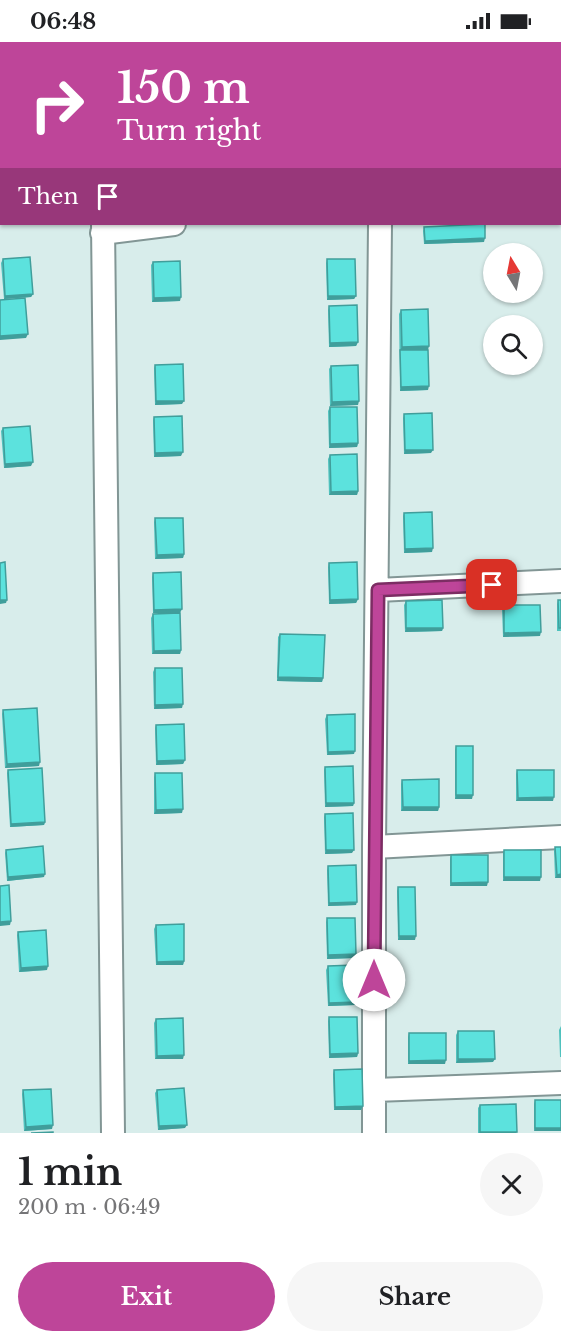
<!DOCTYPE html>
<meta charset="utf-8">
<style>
body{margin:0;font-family:"Libre Baskerville",serif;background:#f6f6f6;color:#202124;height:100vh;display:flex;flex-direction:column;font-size:22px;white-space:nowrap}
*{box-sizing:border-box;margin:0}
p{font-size:20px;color:#757577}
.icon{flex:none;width:33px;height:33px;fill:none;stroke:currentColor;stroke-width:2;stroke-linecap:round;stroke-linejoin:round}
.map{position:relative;height:1091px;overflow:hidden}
.sheet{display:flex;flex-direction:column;background:#fff;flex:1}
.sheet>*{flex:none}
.banner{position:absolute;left:0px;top:0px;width:561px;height:183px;box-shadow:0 2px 4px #0004;background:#be4599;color:#fff;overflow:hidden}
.needle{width:39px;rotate:350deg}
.tools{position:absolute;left:483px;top:201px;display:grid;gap:12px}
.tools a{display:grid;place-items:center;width:60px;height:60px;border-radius:50%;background:#fff;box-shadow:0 2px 4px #0004;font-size:30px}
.pin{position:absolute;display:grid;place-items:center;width:51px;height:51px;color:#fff;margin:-26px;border-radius:12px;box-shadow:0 3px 9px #0006}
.me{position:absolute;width:66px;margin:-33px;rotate:0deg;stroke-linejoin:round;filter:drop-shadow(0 0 4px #0008)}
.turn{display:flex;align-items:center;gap:21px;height:126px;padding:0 18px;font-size:27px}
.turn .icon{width:78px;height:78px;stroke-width:2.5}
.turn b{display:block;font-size:42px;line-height:51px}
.then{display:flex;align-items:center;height:57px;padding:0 18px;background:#0003;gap:12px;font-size:22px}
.round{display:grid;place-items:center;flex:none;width:63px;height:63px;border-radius:32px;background:#f6f6f6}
.summary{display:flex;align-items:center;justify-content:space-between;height:102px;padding:0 18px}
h1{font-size:36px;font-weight:700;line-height:45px}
.button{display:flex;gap:12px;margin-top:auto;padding:12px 18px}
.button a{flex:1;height:69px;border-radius:36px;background:#be4599;color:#fff;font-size:24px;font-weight:700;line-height:69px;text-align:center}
.button a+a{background:#f6f6f6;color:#202124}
.status{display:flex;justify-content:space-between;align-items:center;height:42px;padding:0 30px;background:#fff;direction:ltr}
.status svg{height:16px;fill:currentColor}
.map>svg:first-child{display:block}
</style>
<div class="status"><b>06:48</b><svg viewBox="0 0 49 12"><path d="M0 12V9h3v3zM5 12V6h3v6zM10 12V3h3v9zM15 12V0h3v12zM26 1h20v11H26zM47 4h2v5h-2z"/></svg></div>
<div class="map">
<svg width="561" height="1091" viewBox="0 0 561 1091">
<rect width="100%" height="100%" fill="#d8edeb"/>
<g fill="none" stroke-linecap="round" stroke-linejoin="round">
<path stroke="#2ebfba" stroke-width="18" d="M501 2 502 0
M0 157H2"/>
<g stroke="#829695" stroke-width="26">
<path id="minor" d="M101 0V2
M0 121 2 120
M103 182 113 1091
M102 191 174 182
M378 548 561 539
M374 805 561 795
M375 1048 561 1041
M374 1091V805L380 182"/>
</g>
<use href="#minor" stroke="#fff" stroke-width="22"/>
</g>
<path fill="#4fc2be" d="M424 185 484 200 424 202 423 189Z
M3 217 33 252 31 255 4 257 1 221Z
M327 217 356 254 354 257 327 258 326 221Z
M153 220 180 259 152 260 151 223Z
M329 264 358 300 356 304 329 305 328 268Z
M401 268 428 308V348L400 349 399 272Z
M155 323 182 362 155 363 154 326Z
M331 324 358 363 330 364 329 327Z
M330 365 358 401 357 405 329 406 328 369Z
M404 372 431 411 404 412 403 376Z
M154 375 181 414 154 415 153 378Z
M3 386 31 424 4 426 1 389Z
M330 413 358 449 357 453H329L328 417Z
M404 471 432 510 404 511 403 474Z
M155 476 184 512 183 516 155 517 154 480Z
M329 521 358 557 356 561 329 562 328 525Z
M153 531 180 571H153L152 535Z
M558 558 561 589H557V562Z
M406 559 443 586 442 589 405 590 404 563Z
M504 563 540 594 503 595 502 567Z
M153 572 181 608 180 612H152L151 576Z
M280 592 323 636 322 640 277 639 278 595Z
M155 626 182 666 154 667 153 630Z
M3 668 39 724 5 726 2 672Z
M327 673 354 712 327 713 325 677Z
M156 683 185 718 183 722 156 723 155 686Z
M456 704 472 757H455V708Z
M325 725 354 761 353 764 325 765 324 728Z
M8 728 45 780 44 783 10 785 7 731Z
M517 728 553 759H516V732Z
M155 731 182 771 154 772V735Z
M402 738 439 765 438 769H401V742Z
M325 772 352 811 325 812 324 775Z
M555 805H561V836H555L554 809Z
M6 808 44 835 7 839 5 811Z
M504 808 540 839H503V811Z
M451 813 487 844H450V817Z
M328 824 356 863 328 864 327 828Z
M398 845 415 898H398L397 849Z
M327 876 354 916 327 917 326 880Z
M156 883 184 919 183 923H156L154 887Z
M18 890 47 928 19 930 17 893Z
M328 924 355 963 328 964 326 928Z
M329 975 358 1011 357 1015 329 1016 328 979Z
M156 977 183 1017H155L154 981Z
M561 984V1015H560L559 988Z
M458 989 493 1020 456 1021V993Z
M409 991 445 1022H408V995Z
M334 1028 363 1064 361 1068H334L333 1032Z
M23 1048 52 1087 24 1089 22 1052Z
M157 1048 185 1086 158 1088 155 1051Z
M535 1058H561L534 1089V1062Z
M480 1063 516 1091H478V1066Z"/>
<path fill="#409e9b" d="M485 196 484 200 424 202 425 199Z
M33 252 31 255 4 257 5 254Z
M328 254H356L354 257 327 258Z
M181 255 180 259 152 260 154 256Z
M28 292 26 296 0 298V294Z
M358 300 356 304 329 305 330 301Z
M429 304 428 308H400L402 305Z
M429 344 428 348 400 349 401 345Z
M156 359H184L182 362 155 363Z
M359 359 358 363 330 364 332 360Z
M358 401 357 405 329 406 330 402Z
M405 408H433L431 411 404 412Z
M183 410 181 414 154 415 155 411Z
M33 420 31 424 4 426 5 422Z
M358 449 357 453H329L331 450Z
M433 506 432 510 404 511 405 507Z
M184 512 183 516 155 517 157 513Z
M358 557 356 561 329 562 330 558Z
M0 558H7L6 561 0 562Z
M182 567 180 571H153L154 568Z
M406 586H443L442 589 405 590Z
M541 590 540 594 503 595 504 591Z
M181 608 180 612H152L154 609Z
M278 635 323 636 322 640 277 639Z
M183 662 182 666 154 667 155 663Z
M355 709 354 712 327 713 328 710Z
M185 718 183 722 156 723 157 719Z
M40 720 39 724 5 726 7 722Z
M456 753H473L472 757H455Z
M554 755 553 759H516L518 756Z
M326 761H354L353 764 325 765Z
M403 765H439L438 769H401Z
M183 767 182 771 154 772 156 768Z
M45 780 44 783 10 785 11 782Z
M326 808H354L352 811 325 812Z
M45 832 44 835 7 839 8 835Z
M561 832V836H555L557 833Z
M504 835H541L540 839H503Z
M488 840 487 844H450L451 841Z
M357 860 356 863 328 864 329 861Z
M11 879 10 883 0 884V880Z
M399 894H416L415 898H398Z
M356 912 354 916 327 917 328 913Z
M184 919 183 923H156L157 920Z
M48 924 47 928 19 930 21 926Z
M356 960 355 963 328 964 329 961Z
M358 1011 357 1015 329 1016 330 1012Z
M184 1013 183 1017H155L157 1014Z
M458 1017H495L493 1020 456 1021Z
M446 1018 445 1022H408L409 1019Z
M363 1064 361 1068H334L335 1065Z
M53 1083 52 1087 24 1089 26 1085Z
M187 1083 185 1086 158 1088 159 1084Z
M535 1086H561V1089H534Z
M480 1090H517L516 1091H479Z"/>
<path fill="#5ce2dd" stroke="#409e9b" stroke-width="1.5" d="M485 182V196L425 199 424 185Z
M30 215 33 252 5 254 3 217Z
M327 217H355L356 254H328Z
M180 219 181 255 154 256 153 220Z
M25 256 28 292 0 294V258Z
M357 263 358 300 330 301 329 264Z
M428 267 429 304 402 305 401 268Z
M400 308H428L429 344 401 345Z
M183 322 184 359H156L155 323Z
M358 323 359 359 332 360 331 324Z
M330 365H357L358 401 330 402Z
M432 371 433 408H405L404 372Z
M182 374 183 410 155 411 154 375Z
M30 384 33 420 5 422 3 386Z
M357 412 358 449 331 450 330 413Z
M432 470 433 506 405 507 404 471Z
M155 476H183L184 512 157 513Z
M5 520 7 558H0V521Z
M357 520 358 557 330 558 329 521Z
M181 530 182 567 154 568 153 531Z
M442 558 443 586H406V559Z
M558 558H561V586H559Z
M504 563H540L541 590 504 591Z
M180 571 181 608 154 609 153 572Z
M280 592 325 593 323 636 278 635Z
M155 626H182L183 662 155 663Z
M37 666 40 720 7 722 3 668Z
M355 672V709L328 710 327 673Z
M184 682 185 718 157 719 156 683Z
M456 704H473V753H456Z
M353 724 354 761H326L325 725Z
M42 726 45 780 11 782 8 728Z
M517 728H554V755L518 756Z
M155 731H182L183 767 156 768Z
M439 737V765H403L402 738Z
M353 771 354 808H326L325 772Z
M43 804 45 832 8 835 6 808Z
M555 805H561V832L557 833Z
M504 808H541V835H504Z
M451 813H488V840L451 841Z
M356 823 357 860 329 861 328 824Z
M9 843 11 879 0 880V844Z
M398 845H415L416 894H399Z
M327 876H355L356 912 328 913Z
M184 882V919L157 920 156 883Z
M46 888 48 924 21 926 18 890Z
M355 923 356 960 329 961 328 924Z
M329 975H357L358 1011 330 1012Z
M183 976 184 1013 157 1014 156 977Z
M458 989H494L495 1017H458Z
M409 991H446V1018L409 1019Z
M362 1027 363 1064 335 1065 334 1028Z
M184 1046 187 1083 159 1084 157 1048Z
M51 1047 53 1083 26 1085 23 1048Z
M535 1058H561V1086H535Z
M516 1062 517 1090H480V1063Z
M53 1090V1091H31Z"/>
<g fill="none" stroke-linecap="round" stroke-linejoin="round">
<g stroke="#7c2d63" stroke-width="15">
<path id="route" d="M374 938 378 548 492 543"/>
</g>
<use href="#route" stroke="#be4599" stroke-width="10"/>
</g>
</svg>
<div class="tools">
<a><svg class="needle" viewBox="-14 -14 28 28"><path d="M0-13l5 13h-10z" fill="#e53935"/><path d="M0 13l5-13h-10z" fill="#757577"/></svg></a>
<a><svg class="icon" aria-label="search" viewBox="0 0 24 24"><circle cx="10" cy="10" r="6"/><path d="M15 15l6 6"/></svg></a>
</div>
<div class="pin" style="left:492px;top:543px;background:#d93025"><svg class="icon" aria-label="arrive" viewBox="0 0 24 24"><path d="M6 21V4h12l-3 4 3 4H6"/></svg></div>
<svg class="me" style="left:374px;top:938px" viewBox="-20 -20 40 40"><circle r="19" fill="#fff"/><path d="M0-13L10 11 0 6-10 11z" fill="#be4599"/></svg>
<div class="banner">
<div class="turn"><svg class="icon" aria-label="right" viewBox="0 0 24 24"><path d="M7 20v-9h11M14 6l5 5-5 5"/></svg><div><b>150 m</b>Turn right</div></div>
<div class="then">Then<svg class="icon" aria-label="arrive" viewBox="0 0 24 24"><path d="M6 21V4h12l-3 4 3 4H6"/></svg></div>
</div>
</div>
<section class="sheet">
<div class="summary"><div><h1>1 min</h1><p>200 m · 06:49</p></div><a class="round"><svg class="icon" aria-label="close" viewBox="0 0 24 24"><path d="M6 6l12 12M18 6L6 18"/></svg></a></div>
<div class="button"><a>Exit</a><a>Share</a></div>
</section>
